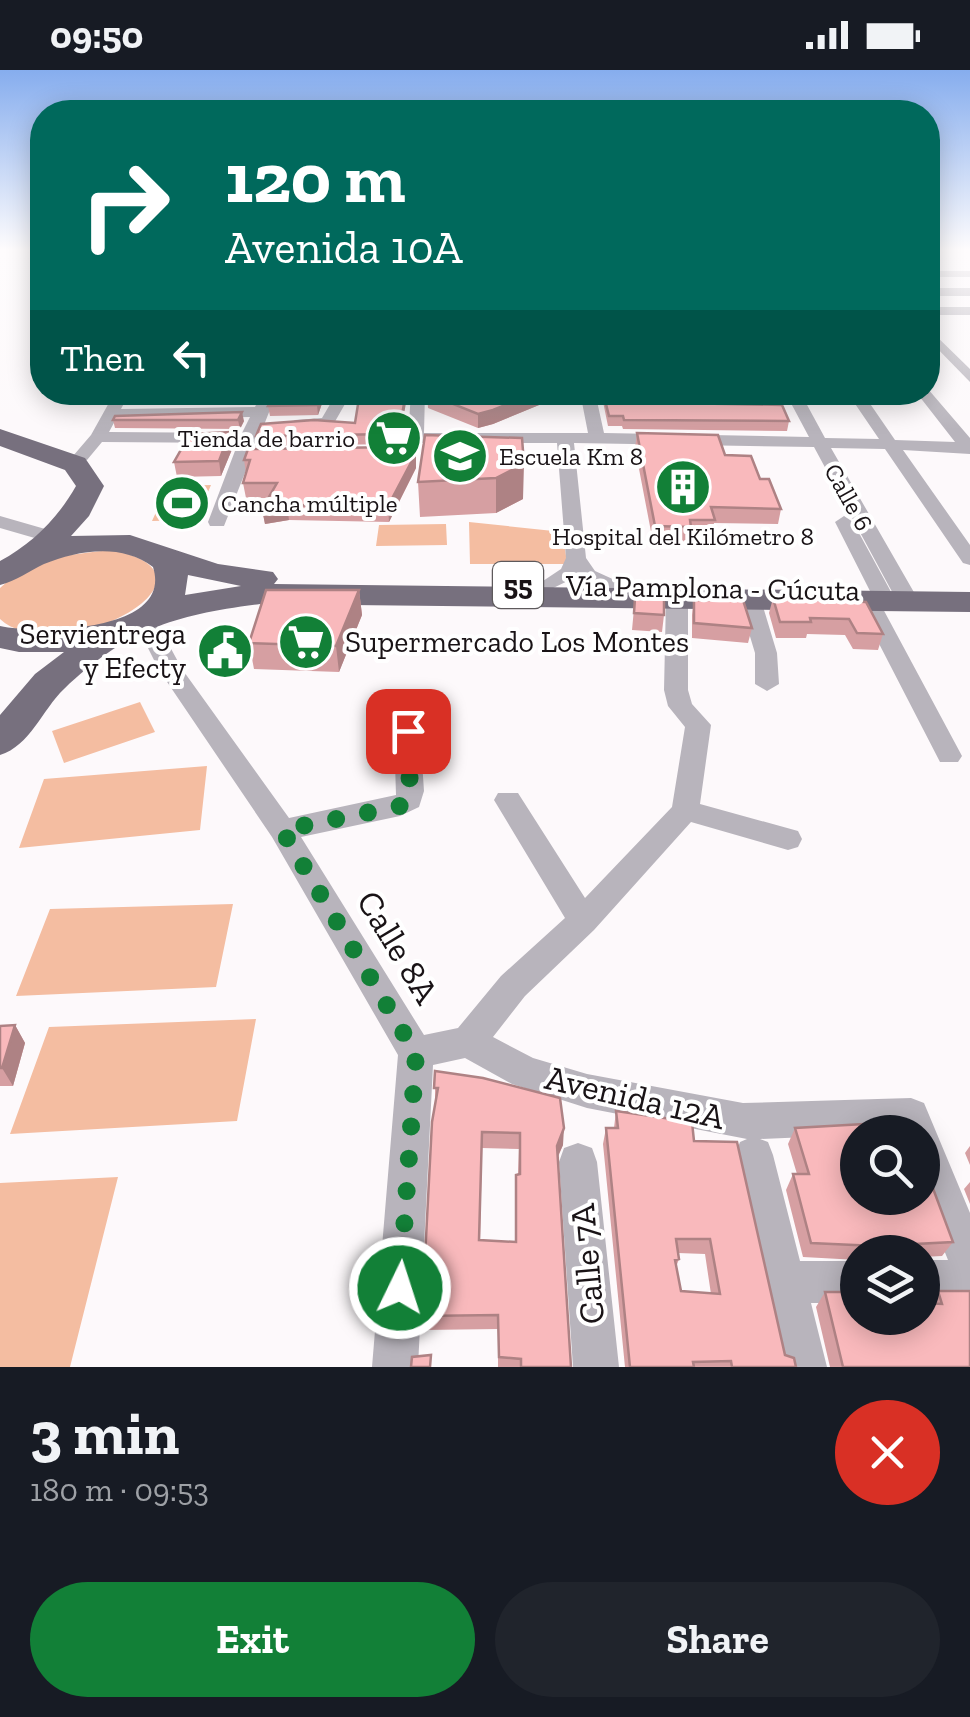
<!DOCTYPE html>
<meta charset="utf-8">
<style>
body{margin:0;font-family:"Zilla Slab",serif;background:#20242c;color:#f1f3f6;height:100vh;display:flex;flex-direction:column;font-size:38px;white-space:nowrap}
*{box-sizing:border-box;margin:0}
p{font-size:32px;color:#9ea1a6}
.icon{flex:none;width:55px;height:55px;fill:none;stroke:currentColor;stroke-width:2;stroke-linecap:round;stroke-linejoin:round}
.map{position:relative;height:1297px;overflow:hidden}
.drawer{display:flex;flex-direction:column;background:#171b24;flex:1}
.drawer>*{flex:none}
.banner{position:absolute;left:30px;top:30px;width:910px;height:305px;border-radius:40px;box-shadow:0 5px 25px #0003;background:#00695c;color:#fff;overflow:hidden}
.controls{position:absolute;left:840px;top:1045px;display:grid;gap:20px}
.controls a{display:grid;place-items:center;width:100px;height:100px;border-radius:50%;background:#171b24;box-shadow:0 5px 25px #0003;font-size:50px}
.pin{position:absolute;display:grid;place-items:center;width:85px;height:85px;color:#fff;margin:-42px;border-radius:20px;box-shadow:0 5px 15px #0006}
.me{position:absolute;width:110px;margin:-55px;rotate:4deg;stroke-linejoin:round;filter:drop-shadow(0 0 8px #0008)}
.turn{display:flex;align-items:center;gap:35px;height:210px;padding:0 30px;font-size:45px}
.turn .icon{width:130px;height:130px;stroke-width:2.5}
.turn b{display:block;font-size:70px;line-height:85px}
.then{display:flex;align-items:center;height:95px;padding:0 30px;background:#0003;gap:20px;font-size:38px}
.round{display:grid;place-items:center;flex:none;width:105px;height:105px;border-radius:52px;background:#20242c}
.overview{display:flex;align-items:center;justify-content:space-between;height:170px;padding:0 30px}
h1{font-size:60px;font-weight:800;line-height:75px}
.primary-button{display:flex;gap:20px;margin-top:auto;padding:20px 30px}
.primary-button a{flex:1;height:115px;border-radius:60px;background:#128037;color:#fff;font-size:40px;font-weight:800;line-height:115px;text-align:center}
.primary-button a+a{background:#20242c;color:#f1f3f6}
.status{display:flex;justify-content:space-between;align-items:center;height:70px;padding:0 50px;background:#171b24;direction:ltr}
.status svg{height:28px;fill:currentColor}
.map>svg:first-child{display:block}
</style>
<div class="status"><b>09:50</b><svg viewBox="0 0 49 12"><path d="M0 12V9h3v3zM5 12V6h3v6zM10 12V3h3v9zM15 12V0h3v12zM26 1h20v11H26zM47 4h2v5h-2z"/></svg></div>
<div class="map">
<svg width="970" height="1297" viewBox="0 0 970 1297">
<rect width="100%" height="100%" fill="#fdf9fb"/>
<path fill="#f4bda1" d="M211 415 196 450 152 451 168 416Z
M469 452 563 462 567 494H470Z
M446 454 447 475 376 476 379 455Z
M112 480C240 506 58 602 0 549V518C32 488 70 484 112 480Z
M140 632 155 662 64 693 52 661Z
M207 696 200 760 19 778 44 709Z
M233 834 216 917 16 926 50 839Z
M256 949 237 1051 10 1064 49 957Z
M118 1107 70 1297H0V1113Z"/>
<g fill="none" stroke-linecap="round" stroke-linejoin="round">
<path fill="#b8b4bc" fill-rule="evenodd" d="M928 201H970V207H928Z
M928 218H970V226H928Z
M928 237H970V245H928Z
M928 258 970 299V312L928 269Z
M928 319 970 368V384L903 380 970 475V495L963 493 885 379 831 378 919 531 908 537 897 531 814 377 574 373 586 488 595 501 628 516 618 522 578 506 547 521 537 515 561 499 566 488 557 373H416L408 368 411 322H425L424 363H588L580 322H595L604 363 809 367 785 322H800L825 368 879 369 847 322H862L895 370 955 372 916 322H928Z
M115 322H130L121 339 255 337 262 322H277L224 456H210L208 452 238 373 102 372 87 390H75L73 386 91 365ZM250 347 242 363 109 362 116 349Z
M341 322 349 327 333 355 295 360 287 355 295 350 322 348 336 324Z
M667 322H682L683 329H711L719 334C708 342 680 342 669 334Z
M0 446 59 463 62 467 52 473 0 458Z
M844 446 853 452 896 531 893 536 882 537 962 686 958 692H940L857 531 860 526 872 525 835 452Z
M677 523 688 529V620L692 634 711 655 700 734 798 761 802 769 798 777 788 780 691 752 594 860 525 926 493 967 533 988 587 1004 743 1033 911 1028 924 1033 970 1143V1232H922V1190H948L922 1125V1062L760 1069 768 1072 773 1085 800 1191H858V1233H811L827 1297H781L735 1085 740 1072 747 1069 587 1038 512 1014 465 988 433 995 418 1297H372L398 985 272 767 159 600 144 570 127 551 138 544 146 546 162 562 182 599 289 748 396 725 394 661 407 653 416 655 420 661 424 721 419 737 400 746 301 767 424 965 458 958 501 906 565 848 494 730 498 723H518L585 828 672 737 685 657 668 636 664 620 666 529Z
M750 524 761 530 777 583 779 614 767 621 755 614V583L739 530Z
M578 1073 592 1078 597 1092 619 1297H573L559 1092 564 1078Z"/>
<path fill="#77707e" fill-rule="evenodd" d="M0 359 85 388 104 416 89 446 71 466 130 465 218 494 273 502 278 509 274 514 970 522V542L260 534C175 545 127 559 64 619 42 640 30 676 0 685V645L35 604 64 582H19L0 578V556C37 564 174 563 153 497 122 473 78 480 44 494 29 501 16 511 0 515V491C32 474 58 448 76 416L65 400 0 376ZM188 505 241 516 185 525Z"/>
</g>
<path fill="#d69fa2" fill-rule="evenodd" d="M127 322H259L253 333 127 335 125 325Z
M326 322 318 345 270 346 268 336Z
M427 322 561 326 493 354 478 358 428 338Z
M601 322H666V326L676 333 789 351 787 361 623 359 622 356H608Z
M685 322H773L772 327 686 326Z
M113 350 244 351 240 359 115 358Z
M355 353 402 355 395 374 258 376 256 366Z
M230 362 233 377 221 406 177 407 174 392Z
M637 363 760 409 781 439 778 454 714 453 712 466 690 465 689 472H653L635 378Z
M522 368 523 429 496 443 420 447 418 412Z
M405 383 416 398 389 452 289 450 265 454 262 439 269 428H246L243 413 246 403 244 390Z
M359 520 362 545 339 602 254 599 249 573Z
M635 528 664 545 662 562 632 560Z
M773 528 866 532 883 564 878 580 853 579 845 565 807 564 806 568H776L769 543Z
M694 530 752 558 748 573 692 568V545Z
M15 955 25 973 13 1016H0V956Z
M435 1001 563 1075 558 1087 571 1297H498V1259L424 1260 422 1246 435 1034ZM482 1078 519 1079 515 1172 480 1170Z
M616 1041 694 1071 785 1285 796 1297H625L603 1074 606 1058H614ZM678 1183 705 1184 711 1224 681 1221 676 1197 679 1189Z
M795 1058 858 1062 953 1172 942 1186 922 1187V1182H858V1190L803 1187 786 1120 793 1104H797L788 1074Z
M970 1076V1095L965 1083Z
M970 1112V1134L964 1119Z
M938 1221 970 1297H830L816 1237 825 1222 858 1248 928 1233Z"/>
<path fill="#ae8284" d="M252 322H259L253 333 251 324Z
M321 322H326L318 345 317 335Z
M406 322H408L402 355 395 374V364Z
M538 322H562L561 326 493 354 478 358V344Z
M242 342 244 351 240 359 238 350Z
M230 362 233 377 221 406 219 391Z
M416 383V398L389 452 388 436Z
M524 394 523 429 496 443V408Z
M287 435 289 450 265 454 262 439Z
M359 520 362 545 339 602 336 576Z
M15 955 25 973 13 1016 2 998Z
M564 1058 563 1075 555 1092 557 1076Z"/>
<path fill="#f9b9bc" stroke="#ae8284" stroke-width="2.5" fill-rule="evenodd" d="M127 322H252L125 325Z
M275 322H321L317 335 268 336Z
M360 322H406L402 345 395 364 256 366 261 354 314 350 355 353Z
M428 322H538L493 340 478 344 428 324Z
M603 322H666V326L676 333 782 335 789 351 624 350 623 346H609Z
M242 342 238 350H113L115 346Z
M230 362 219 391 174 392 190 364Z
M637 363 718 365 725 385 751 386 760 409H769L781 439 711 437 715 450H690L691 457 655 456Z
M425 365 522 368 524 394 496 408 418 412Z
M401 377H405L403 383H416L388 436 287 435 262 439 277 413H243L250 390H244L248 379Z
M266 520H359L336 576 249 573Z
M635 528 664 529V545L634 543Z
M773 528 866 532 883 564 857 563 849 549 810 548 811 552H780Z
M694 530H743L752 558 694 553Z
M15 955 2 998H0V956Z
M435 1001 483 1008 560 1028 564 1058 557 1076 571 1297H521V1289L499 1287 498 1245 422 1246 432 1052 438 1018H434ZM482 1062 520 1063V1104L516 1105V1172L479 1170Z
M616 1041 692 1052 694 1071 737 1072 785 1285 794 1288 796 1297H732L731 1291 693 1292 694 1297H630L606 1058H618ZM676 1169H710L720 1224 681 1221 675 1190 679 1189Z
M899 1052 903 1062H858V1128H922V1105H928L953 1172 876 1176 811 1173 793 1104H809L795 1058Z
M938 1221H970V1297H843L825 1222H858V1248H922V1233L942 1234Z
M431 1285 430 1297H411L412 1287Z"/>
<linearGradient id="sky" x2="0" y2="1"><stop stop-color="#86adee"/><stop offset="0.5" stop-color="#fefcfd"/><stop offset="1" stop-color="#fefcfd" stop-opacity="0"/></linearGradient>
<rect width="970" height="359" fill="url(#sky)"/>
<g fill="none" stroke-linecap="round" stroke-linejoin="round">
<path stroke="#128037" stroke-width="18" stroke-dasharray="0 32.4" d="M400 1218 416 984 282 760 400 736 408 730 410 721 408 661"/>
</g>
<defs>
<g id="supermarket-disc" transform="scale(2.875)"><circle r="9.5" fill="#128037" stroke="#fff"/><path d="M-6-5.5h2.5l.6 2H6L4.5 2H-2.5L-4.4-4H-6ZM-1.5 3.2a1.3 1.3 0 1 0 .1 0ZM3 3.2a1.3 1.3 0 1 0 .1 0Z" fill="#fff"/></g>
<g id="school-disc" transform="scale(2.875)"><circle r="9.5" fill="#128037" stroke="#fff"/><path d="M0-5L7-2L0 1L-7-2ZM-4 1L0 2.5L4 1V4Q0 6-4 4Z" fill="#fff"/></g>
<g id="building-disc" transform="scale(2.875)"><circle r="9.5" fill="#128037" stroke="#fff"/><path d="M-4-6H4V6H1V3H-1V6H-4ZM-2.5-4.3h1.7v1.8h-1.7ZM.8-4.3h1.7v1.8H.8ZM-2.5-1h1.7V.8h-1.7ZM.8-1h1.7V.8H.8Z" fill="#fff"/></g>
<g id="stadium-disc" transform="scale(2.875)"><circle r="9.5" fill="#128037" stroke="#fff"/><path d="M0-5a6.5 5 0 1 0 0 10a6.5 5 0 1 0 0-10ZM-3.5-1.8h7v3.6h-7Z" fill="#fff"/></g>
<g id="civic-disc" transform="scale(2.875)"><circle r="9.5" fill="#128037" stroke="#fff"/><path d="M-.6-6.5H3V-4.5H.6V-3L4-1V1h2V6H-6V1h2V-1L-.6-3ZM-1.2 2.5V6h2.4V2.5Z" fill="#fff"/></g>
</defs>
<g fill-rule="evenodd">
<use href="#supermarket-disc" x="394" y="368"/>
<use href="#school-disc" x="460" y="386"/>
<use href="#building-disc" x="683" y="417"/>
<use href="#stadium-disc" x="182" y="433"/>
<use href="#supermarket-disc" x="306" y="572"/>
<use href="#civic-disc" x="225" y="581"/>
</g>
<g text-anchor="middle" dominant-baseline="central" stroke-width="8" stroke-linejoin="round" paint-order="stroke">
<g font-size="25" fill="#191316" stroke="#fff" text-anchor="start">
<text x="355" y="368" text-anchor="end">Tienda de barrio</text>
<text x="499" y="386">Escuela Km 8</text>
<text x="221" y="433">Cancha múltiple</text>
<text x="683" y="466" text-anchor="middle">Hospital del Kilómetro 8</text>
</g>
<g font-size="25" fill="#191316" stroke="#fff">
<text transform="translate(849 427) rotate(61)">Calle 6</text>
</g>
<rect fill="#fff" stroke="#5e5a5c" stroke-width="2.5" x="493" y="492" width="50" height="46" rx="8"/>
<g font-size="28" font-weight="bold" fill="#191316">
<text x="518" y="515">55</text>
</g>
<g font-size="30" fill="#191316" stroke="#fff">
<text transform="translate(713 518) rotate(1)">Vía Pamplona - Cúcuta</text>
</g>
<g font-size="30" fill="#191316" stroke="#fff" text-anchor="end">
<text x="186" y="564">Servientrega<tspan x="186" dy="34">y Efecty</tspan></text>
<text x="345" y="572" text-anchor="start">Supermercado Los Montes</text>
</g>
<g font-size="35" fill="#191316" stroke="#fff">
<text transform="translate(398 877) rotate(59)">Calle 8A</text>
<text transform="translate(635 1027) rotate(13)">Avenida 12A</text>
<text transform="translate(587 1194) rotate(-95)">Calle 7A</text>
</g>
</g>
</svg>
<div class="controls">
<a><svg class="icon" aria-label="search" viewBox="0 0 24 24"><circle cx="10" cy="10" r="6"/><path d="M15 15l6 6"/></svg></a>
<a><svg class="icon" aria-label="layers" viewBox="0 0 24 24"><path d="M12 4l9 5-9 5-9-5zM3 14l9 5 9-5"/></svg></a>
</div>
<div class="pin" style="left:408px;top:661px;background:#d93025"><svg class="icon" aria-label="arrive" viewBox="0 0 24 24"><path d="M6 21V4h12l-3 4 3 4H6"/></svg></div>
<svg class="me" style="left:400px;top:1218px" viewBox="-20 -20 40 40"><circle r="17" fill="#128037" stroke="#fff" stroke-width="3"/><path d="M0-11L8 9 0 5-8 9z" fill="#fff"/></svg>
<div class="banner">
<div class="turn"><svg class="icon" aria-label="right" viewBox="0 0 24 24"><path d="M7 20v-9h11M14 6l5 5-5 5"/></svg><div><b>120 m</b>Avenida 10A</div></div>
<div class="then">Then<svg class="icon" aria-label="left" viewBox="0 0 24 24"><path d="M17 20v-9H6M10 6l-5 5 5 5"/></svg></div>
</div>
</div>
<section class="drawer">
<div class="overview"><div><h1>3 min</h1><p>180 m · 09:53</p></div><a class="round" style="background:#d93025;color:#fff"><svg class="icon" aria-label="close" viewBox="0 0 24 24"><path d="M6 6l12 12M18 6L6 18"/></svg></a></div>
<div class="primary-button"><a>Exit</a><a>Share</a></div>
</section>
